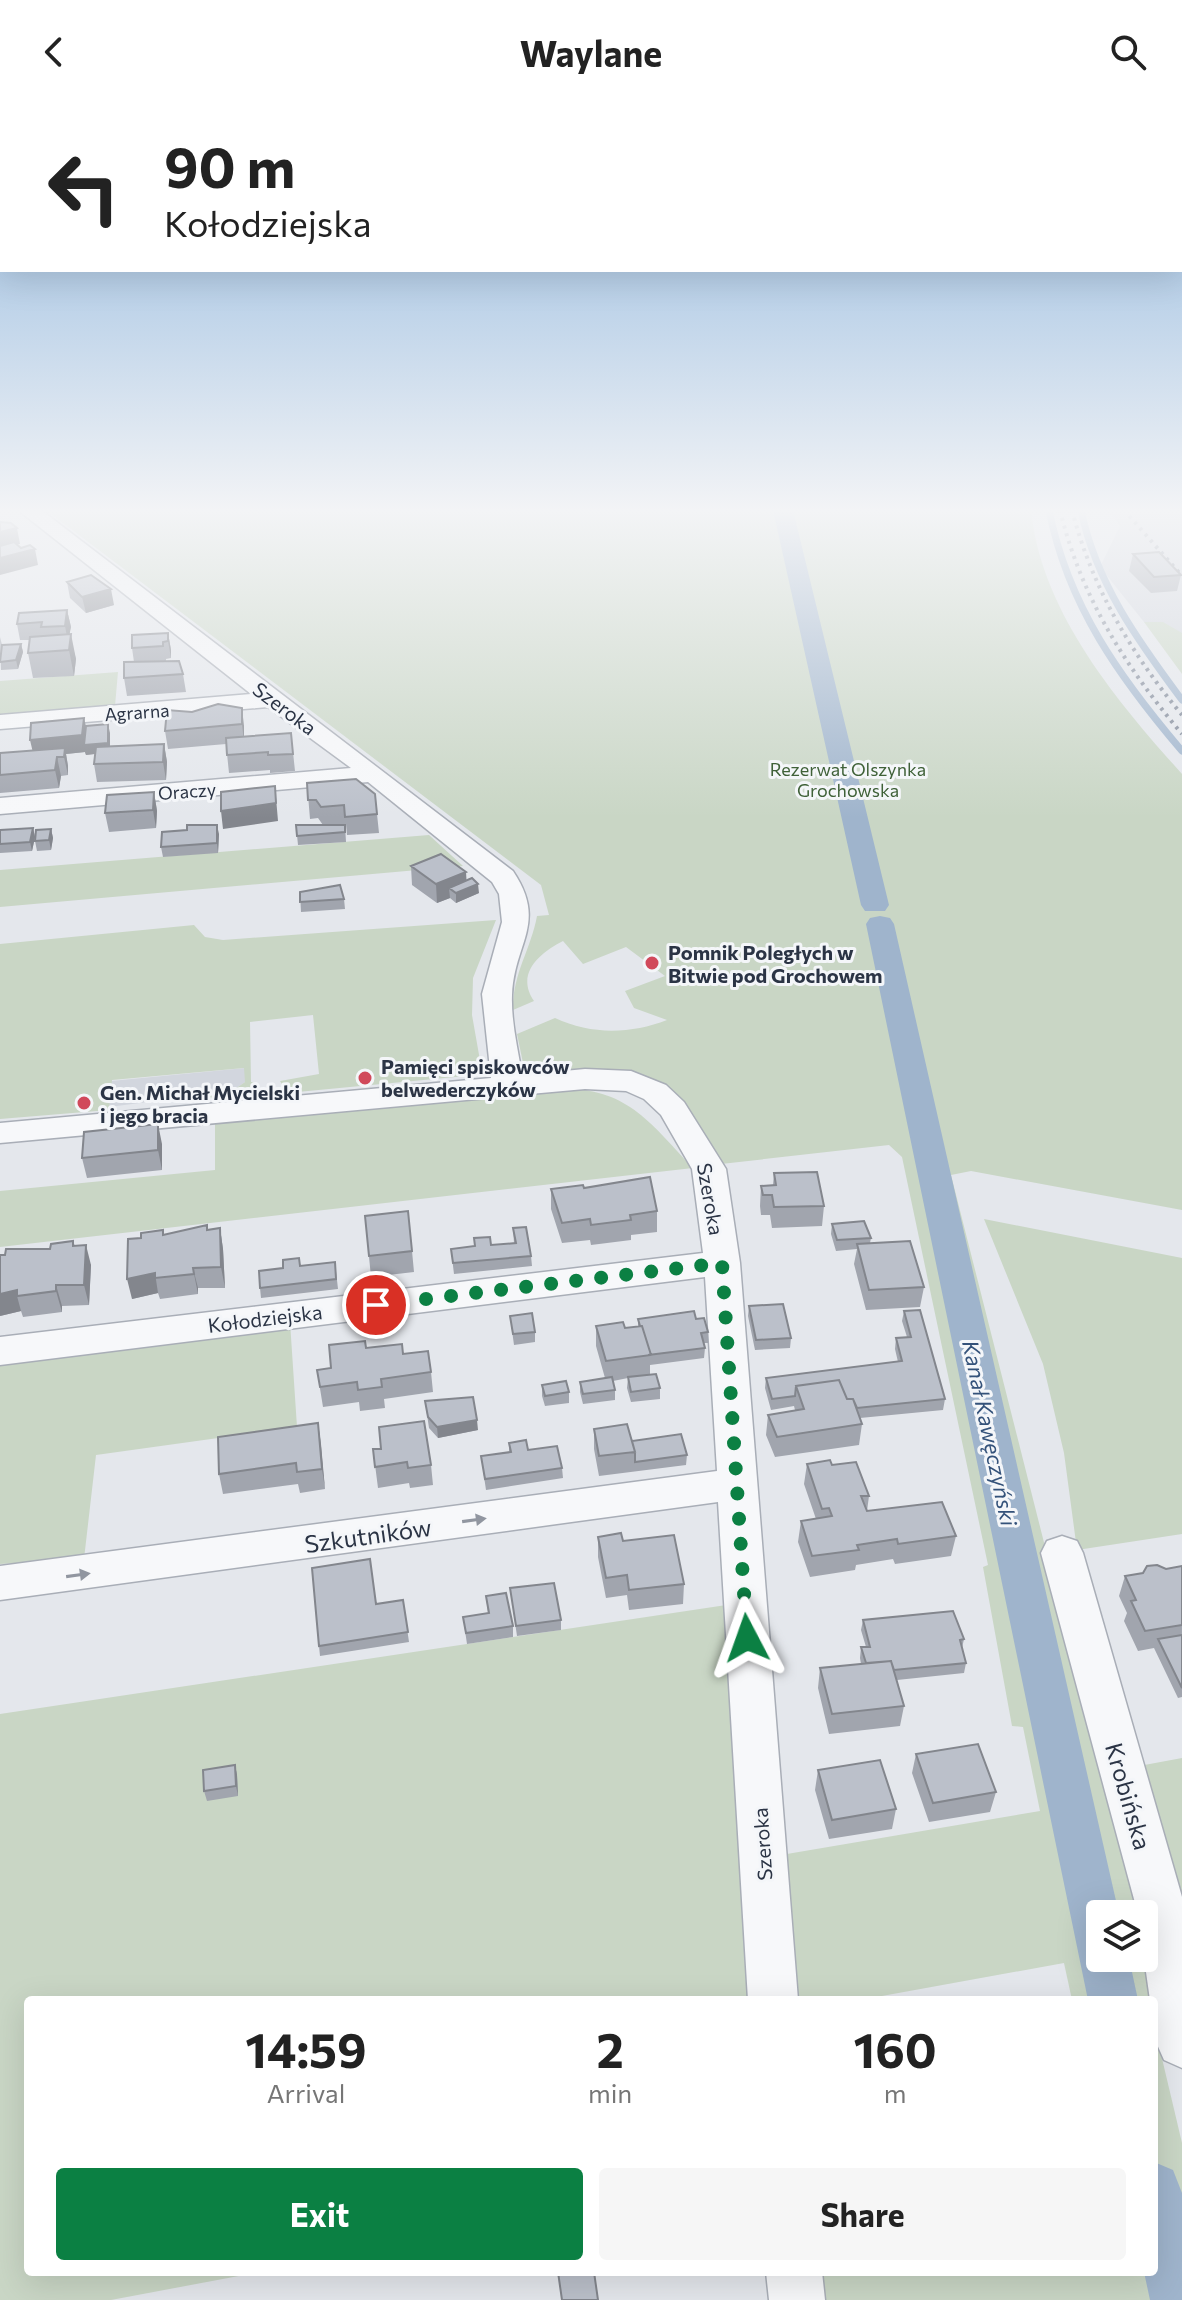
<!DOCTYPE html>
<meta charset="utf-8">
<style>
body{margin:0;font-family:Commissioner,sans-serif;background:#f6f6f6;color:#222;height:100vh;display:flex;flex-direction:column;font-size:30px;white-space:nowrap}
*{box-sizing:border-box;margin:0}
p{font-size:26px;color:#767676}
.icon{flex:none;width:44px;height:44px;fill:none;stroke:currentColor;stroke-width:2;stroke-linecap:round;stroke-linejoin:round}
.map{position:relative;flex:1;overflow:hidden}
.sheet{position:absolute;left:24px;top:1892px;width:1134px;height:280px;display:flex;flex-direction:column;background:#fff;border-radius:8px;box-shadow:0 8px 32px #0002}
.sheet>*{flex:none}
.top-card{position:absolute;left:0px;top:0px;width:1182px;height:168px;box-shadow:0 8px 32px #0002;background:#fff;color:#222;overflow:hidden}
.fabs{position:absolute;left:1086px;top:1796px;display:grid;gap:16px}
.fabs a{display:grid;place-items:center;width:72px;height:72px;border-radius:8px;background:#fff;box-shadow:0 8px 32px #0002;font-size:40px}
.pin{position:absolute;display:grid;place-items:center;width:68px;height:68px;color:#fff;margin:-34px;border:4px solid #fff;border-radius:50%;box-shadow:0 2px 8px #0007}
.me{position:absolute;width:88px;margin:-44px;rotate:356deg;stroke-linejoin:round;filter:drop-shadow(0 0 6px #0008)}
.turn{display:flex;align-items:center;gap:28px;height:168px;padding:0 32px;font-size:36px}
.turn .icon{width:104px;height:104px;stroke-width:2.5}
.turn b{display:block;font-size:56px;line-height:68px}
.eta{display:flex;justify-content:space-evenly;align-items:center;height:136px;text-align:center}
.eta b{font-size:48px;font-weight:700;line-height:56px}
.cta{display:flex;gap:16px;margin-top:auto;padding:16px 32px}
.cta a{flex:1;height:92px;border-radius:8px;background:#0b8043;color:#fff;font-size:32px;font-weight:700;line-height:92px;text-align:center}
.cta a+a{background:#f6f6f6;color:#222}
header{display:flex;justify-content:space-between;align-items:center;height:104px;padding:0 32px;background:#fff;font-size:36px;font-weight:700}
.map>svg:first-child{display:block}
</style>
<header><svg class="icon" aria-label="back" viewBox="0 0 24 24"><path d="M15 5l-7 7 7 7"/></svg>Waylane<svg class="icon" aria-label="search" viewBox="0 0 24 24"><circle cx="10" cy="10" r="6"/><path d="M15 15l6 6"/></svg></header>
<div class="map">
<svg width="1182" height="2196" viewBox="0 0 1182 2196">
<rect width="100%" height="100%" fill="#e4e7ec"/>
<path fill="#d2d6de" d="M1109 406H1182V530L1144 518 1100 463 1120 422Z
M245 964V978L232 987 109 1003 111 977Z"/>
<path fill="#c9d6c5" d="M46 406H1031C1041 508 1117 597 1182 670V1106L971 1067 951 1071 1138 1810H1100V1854H1144L1157 1896 1160 1946 1182 2039V2196H823L820 2168H1154V1896H1072L1064 1859 860 1896H794L781 1751 1040 1707 1023 1623 1012 1622 983 1463 988 1461 902 1053 889 1041 721 1060C705 1042 664 986 648 976 610 950 559 987 523 959L517 930 555 914C591 931 631 930 667 916L634 904 625 887 665 872 626 843 583 860 563 837C540 849 515 869 534 897L513 906C512 871 531 845 537 812L549 811 541 781Z
M1144 518H1163L1182 529V570Z
M118 568 115 602 0 610V577Z
M429 731 463 762 0 803V766Z
M496 816 473 874 472 911 481 962 476 971 287 989 280 977 319 970 313 911 250 918 251 978H255L252 990 174 997 175 992 232 987 245 978 244 964 112 976 109 1006 0 1015V840L194 821 205 833 223 836Z
M566 985C629 985 653 1022 693 1064L0 1143V1087L215 1066V1020Z
M984 1115 1182 1154V1430L1077 1446 1064 1349 1043 1260Z
M290 1218 297 1323 96 1351 84 1455 0 1460V1253Z
M733 1500 758 1896H28V2168H260L111 2196H0V1610Z
M1182 1654V1818L1139 1662Z"/>
<g fill="none" stroke-linecap="round" stroke-linejoin="round">
<path stroke="#9fb4cc" stroke-width="7" d="M1049 406C1068 502 1120 574 1182 647
M1081 406C1096 479 1138 537 1182 596"/>
<path fill="#9fb4cc" fill-rule="evenodd" d="M773 406H793L889 801 885 807H865L861 801Z
M880 812 890 814 894 820 1119 1810H1100V1854H1129L1138 1896H1088L866 820 870 814Z
M1154 2058 1173 2066 1182 2089V2196H1150L1144 2168H1154Z"/>
<g stroke="#a9aeb7" stroke-width="3">
<path id="street" d="M18 406H41L513 767C548 819 514 839 512 891 511 918 518 945 522 971L585 965 631 967 666 981 684 998 726 1065 740 1159 798 1896H748L718 1398 0 1496V1462L717 1367 705 1173 0 1261V1233L703 1149 692 1065 661 1011 644 995 626 987 585 985 0 1039V1019L491 974 482 890 502 818 499 790 492 778 368 678 0 710V694L351 664 268 603 0 625V611L251 590Z
M1062 1432 1077 1437 1083 1449 1182 1793V1964L1164 1956 1156 1938 1154 1896H1150L1144 1854V1810H1138L1041 1449 1047 1437Z
M766 2168H822L825 2196H769Z"/>
</g>
<use href="#street" fill="#f7f8fa" fill-rule="evenodd"/>
<path stroke="#7d8696" stroke-width="4" stroke-dasharray="3 5" stroke-linecap="butt" d="M1060 406C1081 493 1125 562 1182 630
M1072 406C1092 484 1131 549 1182 611
M1124 406 1182 472"/>
</g>
<path fill="#a1a5ae" d="M1133 450 1181 471 1177 487 1151 489 1129 467Z
M67 478 114 501 86 509 70 494Z
M67 506 71 523 69 530 76 555 74 572 33 574 28 549 30 536H20L17 520Z
M168 529 171 546V554L166 555V557L183 570 186 588 127 592 124 574 134 558 132 544Z
M0 533 2 541 21 540 23 548 18 565 1 566Z
M218 600 244 622V633L291 629 295 667 270 669V666L229 669 226 640 168 645 165 627 192 608Z
M86 623 110 629V642L164 640 167 658 166 676 97 678 94 660 95 650 86 651 85 648 66 650 68 662V671L61 672 59 684 0 689V649L33 647Z
M307 679 377 710 379 729 347 731 346 720 330 721H345L346 738 298 741 296 721H323L318 714 310 715Z
M154 688 157 707 156 724 109 728 105 709Z
M33 724 35 733 51 725 53 734 51 746 37 747 35 737V733L32 747 0 749V726Z
M187 726 219 730 218 749 163 753 161 743Z
M411 762 466 768V777L479 789 456 799 450 794 437 799 412 781Z
M300 788 344 795 345 805 301 808Z
M162 1040V1066L87 1074 82 1054Z
M774 1069 824 1102 822 1122 772 1124 770 1111H761L760 1102 761 1082 773 1081Z
M584 1084 657 1107V1128L631 1131V1136L591 1141 590 1136 562 1139 551 1105V1085Z
M365 1112 412 1147 414 1168 371 1173Z
M832 1120 871 1134 870 1139 924 1183 920 1203 866 1206 854 1160 857 1145 836 1147 831 1130Z
M220 1124 223 1145 225 1184H198V1190L160 1195 158 1189 132 1195 164 1131Z
M513 1124 531 1152 532 1162 454 1170 451 1145 514 1139Z
M73 1137 75 1142 91 1161 89 1201 62 1202V1208L23 1213 21 1207 0 1212 50 1145Z
M335 1158 338 1185 261 1194 260 1184 300 1162Z
M749 1202 791 1234 790 1244 755 1246 748 1212Z
M904 1207 945 1295 943 1306 860 1314 862 1320 859 1341 775 1353 766 1331 768 1311 795 1306 794 1302 771 1306 765 1284 766 1274 898 1258 895 1245 896 1234 907 1233 902 1217Z
M510 1212 535 1228V1238L514 1241Z
M638 1215H696L708 1228V1239H703L705 1244 704 1254 650 1261V1271L660 1284V1295L631 1298 627 1284 628 1274 613 1277 615 1286V1296L583 1300 580 1288V1278L605 1274 596 1242V1222L625 1224 638 1223Z
M366 1244 403 1250 431 1268 433 1288 384 1295 385 1304 360 1307 359 1298 323 1303 317 1266 331 1264Z
M542 1281 569 1288V1299L545 1302 542 1292Z
M425 1297 478 1326 438 1334 429 1324Z
M318 1319 325 1385 300 1389 298 1380 223 1390 219 1370Z
M594 1325 687 1351 686 1361 599 1372 594 1345Z
M509 1339 528 1346 562 1364 563 1374 486 1386 481 1352 509 1348Z
M373 1345 431 1361 433 1381 410 1384 409 1379 378 1384Z
M807 1360 832 1361 869 1392 867 1407 956 1432 951 1452 895 1460 893 1455 856 1461 855 1466 810 1473 798 1438 801 1417 816 1415 804 1380Z
M598 1433 623 1437 684 1480 683 1500 629 1506 627 1491 606 1494 598 1453Z
M1182 1462V1593L1178 1594 1154 1544 1138 1547 1124 1517 1127 1509 1119 1492 1125 1472Z
M510 1484 561 1516V1526L517 1532Z
M486 1492 513 1522V1533L467 1540 463 1513 488 1509Z
M403 1496 409 1538 320 1552 319 1542 376 1500Z
M863 1516 964 1535 962 1544 966 1559 964 1569 897 1576 904 1602 900 1622 829 1630 818 1584 820 1564 861 1560 860 1554 861 1543H866L861 1526Z
M916 1650 996 1688 990 1708 929 1718 912 1669Z
M235 1661 237 1671 238 1692 207 1697 204 1687Z
M818 1666 896 1705 892 1725 829 1735 815 1686Z"/>
<path fill="#83868d" d="M17 424 20 440 0 444V428Z
M35 445 38 461 0 471V454Z
M111 485 114 501 86 509 82 493Z
M67 506 71 523 68 538 65 522Z
M168 529 171 546V554L168 537Z
M71 530 76 555 74 572 69 546Z
M21 540 23 548 18 565 16 556Z
M242 604 244 622V638L242 620Z
M84 614 88 631 108 620 110 629V648L86 651 85 648 66 650 68 662V671L64 653H34L30 636Z
M164 640 167 658 166 676 163 658Z
M57 653 61 672 59 684 55 666Z
M275 682 278 717 223 725 221 707Z
M154 688 157 707 156 724 153 706Z
M217 721 219 730 218 749 217 739Z
M33 724 35 733 32 747 30 738Z
M51 725 53 734 51 746 49 736Z
M466 768 467 784 478 780 479 789 456 799V789L449 784 450 794 437 799 436 780Z
M158 1020 162 1040V1066L158 1046Z
M220 1124 223 1145 225 1184 221 1163Z
M86 1141 91 1161 89 1201 84 1181Z
M193 1164 198 1184V1190L194 1170Z
M155 1169 158 1189 132 1195 127 1175Z
M56 1181 62 1202V1208L56 1187Z
M17 1186V1192L21 1207 0 1212V1190Z
M477 1316 478 1326 438 1334 437 1323Z
M318 1319 321 1340 325 1385 322 1365Z
M235 1661 237 1671 238 1692 236 1682Z"/>
<path fill="#bbc0ca" stroke="#83868d" stroke-width="2" d="M0 418 11 419 17 424 0 428Z
M14 438 21 444 30 441 35 445 0 454V442Z
M1159 448 1181 471 1154 473 1133 450Z
M91 471 111 485 82 493 67 478Z
M67 506 65 522 41 523 42 518 17 520 19 509Z
M168 529V537L163 538V542L132 544V531Z
M71 530 69 546 28 549 30 533Z
M21 540 16 556 0 558 2 541Z
M179 557 183 570 124 574V558Z
M218 600 242 604V620L165 627 167 606 192 608Z
M84 614 82 631 30 636 31 619Z
M108 620V639L84 641 86 622Z
M291 629 293 650 268 651V648L227 651 226 634Z
M164 640 163 658 94 660 96 643Z
M65 644 64 653H57L55 666 0 671V649Z
M356 675 375 690 377 710 345 713 344 701 321 703 316 696H308L307 679Z
M275 682 276 699 221 707V688Z
M154 688 153 706 105 709 107 691Z
M187 721H217V739L161 743 162 728 187 726Z
M296 721H345V728L297 732Z
M33 724 30 738 0 740V726Z
M51 725 49 736 35 737 36 726Z
M441 750 466 768 436 780 411 762Z
M472 774 478 780 456 789 449 784Z
M340 781 344 795 300 798V788Z
M158 1020V1046L82 1054 84 1028Z
M817 1068 824 1102 774 1103 772 1091H763L761 1082 776 1081 774 1069Z
M650 1073 657 1107 630 1111 631 1116 591 1121 590 1115 562 1119 551 1085 583 1081 584 1084Z
M408 1107 412 1147 369 1152 365 1112Z
M864 1117 871 1134 837 1136 832 1120Z
M207 1121V1126L220 1124 221 1163 193 1164 194 1170 155 1174V1169L127 1175 128 1135 141 1134V1129L163 1126V1131Z
M526 1123 531 1152 453 1159 451 1145 475 1142 474 1134 490 1133 491 1141 516 1139 513 1124Z
M73 1137V1142L86 1141 84 1181H56V1187L17 1192V1186L0 1190V1151H5L6 1145H50L51 1140Z
M910 1137 924 1183 869 1186 857 1140Z
M299 1154 300 1162 335 1158 336 1175 260 1184 259 1167 283 1164V1156Z
M783 1200 791 1234 756 1236 749 1202Z
M920 1206 945 1295 857 1304 853 1295H847L839 1276 796 1282 795 1292 772 1295 766 1274 902 1257 896 1234 911 1233 904 1207Z
M694 1207 696 1215 704 1214 708 1228 701 1229 705 1244 648 1251H651L642 1222H640L638 1215Z
M532 1209 535 1228 513 1230 510 1212Z
M623 1218 625 1224 642 1222 651 1251 606 1257 596 1222Z
M365 1237 366 1244 402 1240 403 1250 428 1247 431 1268 381 1275 382 1283 358 1286 357 1278 320 1283 317 1266 331 1264 329 1241Z
M656 1270 660 1284 631 1288 628 1273Z
M612 1273 615 1286 583 1290 580 1278Z
M839 1276 847 1295H853L862 1320 777 1333 768 1311 804 1305 796 1282Z
M566 1277 569 1288 545 1292 542 1281Z
M473 1293 477 1316 437 1323 428 1313 425 1297Z
M424 1317 431 1361 408 1364 407 1358 375 1363 373 1345H381L379 1323Z
M318 1319 322 1365 297 1368 296 1359 219 1370 218 1333Z
M627 1320 635 1348 599 1352 594 1325Z
M681 1330 687 1351 635 1358V1348L632 1337Z
M526 1336 528 1346 557 1342 562 1364 485 1375 481 1352 511 1348 509 1339Z
M830 1356 832 1361 856 1358 869 1392H861L867 1407 942 1398 956 1432 898 1440 897 1435 857 1441 859 1446 812 1452 801 1417 832 1412 829 1404 822 1405 807 1360Z
M621 1429 623 1437 674 1431 684 1480 629 1486 627 1471 606 1474 598 1433Z
M370 1455 376 1500 403 1496 408 1528 319 1542 312 1464Z
M1157 1461 1166 1465 1182 1462V1521L1145 1527 1131 1497 1136 1496 1125 1472 1143 1469 1147 1462Z
M554 1479 561 1516 516 1522 510 1484Z
M506 1489 513 1522 466 1529 463 1513 489 1509 486 1492Z
M953 1507 964 1535 960 1536 966 1559 894 1566 891 1557 866 1559 861 1543H870L863 1516Z
M1182 1531V1584L1158 1535Z
M891 1557 904 1602 832 1610 820 1564Z
M978 1640 996 1688 933 1699 916 1650Z
M880 1656 896 1705 832 1716 818 1666Z
M235 1661 236 1682 204 1687 203 1666Z
M558 2168H594L598 2196H562Z"/>
<defs><path id="oneway-solid" d="M-6-.8H1V-3.2L6.5 0L1 3.2V.8H-6Z" transform="scale(2)"/></defs>
<g fill="#9196a0">
<use href="#oneway-solid" transform="translate(474 1416) rotate(-8)"/>
<use href="#oneway-solid" transform="translate(78 1471) rotate(-8)"/>
</g>
<linearGradient id="sky" x2="0" y2="1"><stop stop-color="#8bb4dd"/><stop offset="0.57" stop-color="#f3f4f6"/><stop offset="1" stop-color="#f3f4f6" stop-opacity="0"/></linearGradient>
<rect width="1182" height="714" fill="url(#sky)"/>
<g fill="none" stroke-linecap="round" stroke-linejoin="round">
<path stroke="#0b8043" stroke-width="14" stroke-dasharray="0 25.2" d="M376 1201 722 1159 747 1534"/>
</g>
<g fill="#d1495b" stroke="#f4f6f9" stroke-width="3">
<circle cx="652" cy="859" r="8"/>
<circle cx="365" cy="974" r="8"/>
<circle cx="84" cy="999" r="8"/>
</g>
<g text-anchor="middle" dominant-baseline="central" stroke-width="6" stroke-linejoin="round" paint-order="stroke">
<g font-size="18" fill="#2b3445" stroke="#f4f6f9">
<text transform="translate(137 608) rotate(-4)">Agrarna</text>
<text transform="translate(187 687) rotate(-4)">Oraczy</text>
</g>
<g font-size="18" fill="#3f6138" stroke="#f4f6f9">
<text x="848" y="665">Rezerwat Olszynka<tspan x="848" dy="21">Grochowska</tspan></text>
</g>
<g font-size="20" fill="#2b3445" stroke="#f4f6f9">
<text transform="translate(285 604) rotate(37)">Szeroka</text>
<text transform="translate(711 1095) rotate(80)">Szeroka</text>
<text transform="translate(265 1214) rotate(-7)">Kołodziejska</text>
<text transform="translate(762 1740) rotate(-94)">Szeroka</text>
</g>
<g font-size="20" font-weight="bold" fill="#2b3445" stroke="#f4f6f9" text-anchor="start">
<text x="668" y="848">Pomnik Poległych w<tspan x="668" dy="23">Bitwie pod Grochowem</tspan></text>
<text x="381" y="962">Pamięci spiskowców<tspan x="381" dy="23">belwederczyków</tspan></text>
<text x="100" y="988">Gen. Michał Mycielski<tspan x="100" dy="23">i jego bracia</tspan></text>
</g>
<g font-size="22" font-style="italic" fill="#34527a" stroke="#f4f6f9">
<text transform="translate(990 1329) rotate(78)">Kanał Kawęczyński</text>
</g>
<g font-size="24" fill="#2b3445" stroke="#f4f6f9">
<text transform="translate(368 1431) rotate(-8)">Szkutników</text>
<text transform="translate(1129 1692) rotate(74)">Krobińska</text>
</g>
</g>
</svg>
<div class="fabs">
<a><svg class="icon" aria-label="layers" viewBox="0 0 24 24"><path d="M12 4l9 5-9 5-9-5zM3 14l9 5 9-5"/></svg></a>
</div>
<div class="pin" style="left:376px;top:1201px;background:#d93025"><svg class="icon" aria-label="arrive" viewBox="0 0 24 24"><path d="M6 21V4h12l-3 4 3 4H6"/></svg></div>
<svg class="me" style="left:747px;top:1534px" viewBox="-20 -20 40 40"><path d="M0-17L14 15 0 8-14 15z" fill="#0b8043" stroke="#fff" stroke-width="4"/></svg>
<div class="top-card">
<div class="turn"><svg class="icon" aria-label="left" viewBox="0 0 24 24"><path d="M17 20v-9H6M10 6l-5 5 5 5"/></svg><div><b>90 m</b>Kołodziejska</div></div>
</div>
<section class="sheet">
<div class="eta">
<div><b>14:59</b><p>Arrival</p></div>
<div><b>2</b><p>min</p></div>
<div><b>160</b><p>m</p></div>
</div>
<div class="cta"><a>Exit</a><a>Share</a></div>
</section>
</div>
